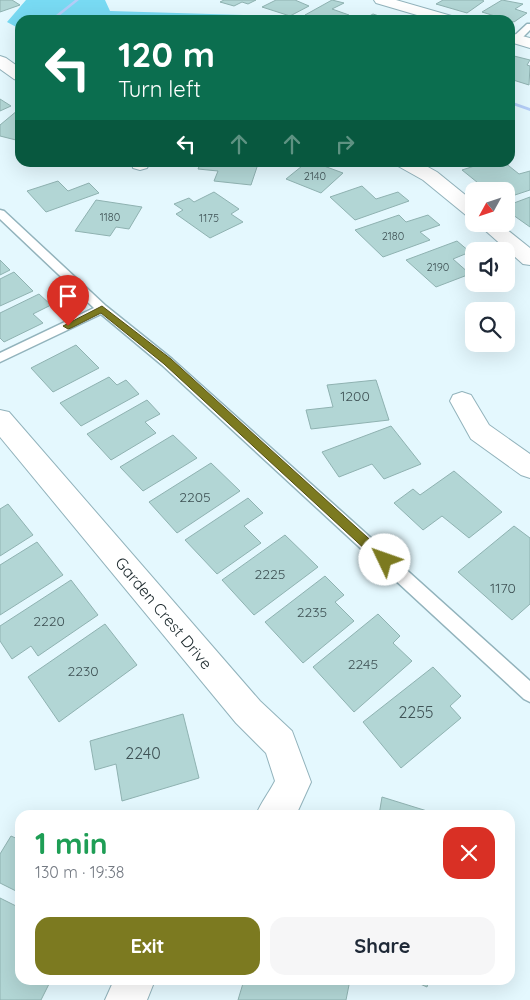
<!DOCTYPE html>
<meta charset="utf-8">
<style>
body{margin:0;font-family:Quicksand,sans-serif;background:#f6f6f7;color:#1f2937;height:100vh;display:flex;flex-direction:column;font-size:19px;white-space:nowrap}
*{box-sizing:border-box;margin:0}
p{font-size:16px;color:#747a83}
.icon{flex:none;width:28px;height:28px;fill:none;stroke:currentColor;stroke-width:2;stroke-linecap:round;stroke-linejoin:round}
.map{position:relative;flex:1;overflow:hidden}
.panel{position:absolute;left:15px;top:810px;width:500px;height:175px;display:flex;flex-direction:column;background:#fff;border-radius:15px;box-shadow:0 5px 20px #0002}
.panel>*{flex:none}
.hud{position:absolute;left:15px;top:15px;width:500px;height:152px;border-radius:15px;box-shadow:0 5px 20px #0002;background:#0b6e4f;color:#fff;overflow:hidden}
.needle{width:32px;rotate:230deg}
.tools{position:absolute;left:465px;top:182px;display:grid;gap:10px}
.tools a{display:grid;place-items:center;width:50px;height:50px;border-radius:10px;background:#fff;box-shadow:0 5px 20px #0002;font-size:25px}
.pin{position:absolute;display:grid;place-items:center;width:42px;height:42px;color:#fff;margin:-51px -21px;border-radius:50% 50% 50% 0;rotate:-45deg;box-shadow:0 0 5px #0007}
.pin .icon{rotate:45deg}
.me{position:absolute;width:55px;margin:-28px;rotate:312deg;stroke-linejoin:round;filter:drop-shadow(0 0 4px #0008)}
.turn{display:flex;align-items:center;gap:18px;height:105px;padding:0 20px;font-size:22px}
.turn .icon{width:65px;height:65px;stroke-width:2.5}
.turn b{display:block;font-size:35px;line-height:42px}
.lanes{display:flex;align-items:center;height:48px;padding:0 20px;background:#0003;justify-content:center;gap:25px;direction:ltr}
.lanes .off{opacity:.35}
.round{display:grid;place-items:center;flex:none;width:52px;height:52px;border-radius:15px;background:#f6f6f7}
.summary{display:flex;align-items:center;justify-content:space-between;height:85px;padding:0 20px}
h1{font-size:30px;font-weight:700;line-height:38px;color:#1e9e55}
.action{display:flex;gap:10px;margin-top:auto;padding:10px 20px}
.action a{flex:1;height:58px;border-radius:15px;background:#7c7a20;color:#fff;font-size:20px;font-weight:700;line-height:58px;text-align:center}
.action a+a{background:#f6f6f7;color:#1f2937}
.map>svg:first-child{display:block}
</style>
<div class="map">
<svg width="530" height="1000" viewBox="0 0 530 1000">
<rect width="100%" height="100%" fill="#e4f8fe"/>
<path fill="#78daf3" d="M26 0H105L110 11 244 15 260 20H20V29L7 22Z"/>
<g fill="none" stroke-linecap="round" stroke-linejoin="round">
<path fill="#b3cdf7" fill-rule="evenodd" d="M75 0H79L59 16 58 20H54L56 15Z
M510 101 530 108V111L510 104Z"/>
</g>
<path fill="#b2d6d5" stroke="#8fb2b1" d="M0 0H12L20 5 0 12Z
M224 0H256L248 4 242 2 234 6 220 2Z
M276 0H295L309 6 290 16 262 7Z
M332 0 344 3 332 9 349 15 340 20H321L305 15Z
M443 0H482L484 1 467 13 436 4Z
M502 0 523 4 515 9 527 13 514 22 482 12Z
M373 14 385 18 381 20H362Z
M514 56 530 60 527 65 530 66 529 85 510 79V60Z
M0 99 11 106 0 111Z
M18 110H20V141L0 136V125Z
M32 162H66L64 166 31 164Z
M201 162H244L258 164 251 185 214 181 218 171 198 169Z
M307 162H328L324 166 343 173 321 193 286 179Z
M487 162H504L519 174 530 171V190L506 198V191H488L462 170Z
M58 181 68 191 89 183 99 193 46 212 27 191Z
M362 186 376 199 398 192 409 201 355 220 330 197Z
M214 192 239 209 231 214 243 222 210 238 176 214 183 210 174 204 189 198 194 202Z
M530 197V227L506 210V206Z
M96 200 142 207 129 229 116 227 110 236 75 231Z
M399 215 406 222 428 215 440 225 420 232 430 240 383 257 355 230Z
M457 241 470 252 453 259 470 274 436 287 406 260Z
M0 260 10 270 0 275Z
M14 272 33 291 0 306V279Z
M39 294 51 305 33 314 43 323 4 342 0 338V313Z
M76 345 99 368 53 392 31 368Z
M109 377 117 385 126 380 139 394 81 426 60 403Z
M376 380 389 420 311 429 306 410 333 407 327 385Z
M147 400 160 414 145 422 156 433 111 460 87 434Z
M391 426 421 464 384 479 372 464 339 477 322 452Z
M173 435 197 458 143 491 120 467Z
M211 463 240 491 177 533 149 502Z
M454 471 502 512 469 538 442 516 423 530 394 503 413 489 420 495Z
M248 498 263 513 244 526 261 543 217 574 185 540Z
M8 504 33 535 0 556V509Z
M514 526 530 538V604L512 620 458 572Z
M285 535 318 567 254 615 222 580Z
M37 542 63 575 0 615V565Z
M325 576 344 595 335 602 354 621 303 663 265 622Z
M71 580 98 615 38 656 31 646 12 659 0 641V626Z
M378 614 400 636 393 643 412 661 354 712 313 667Z
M105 624 137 665 59 722 28 677Z
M433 667 461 696 450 706 461 718 401 768 363 722Z
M183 714 199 778 122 801 116 764 95 770 90 741Z
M382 797 440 815H379Z
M11 836 20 840V893L0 883V854Z
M0 898 20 908V980H51L41 1000H0Z
M244 980H350L346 1000H238Z
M411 980H429L427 987Z"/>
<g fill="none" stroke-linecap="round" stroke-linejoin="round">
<g stroke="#92b3bc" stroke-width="3">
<path id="service" d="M527 24H530V30L519 41H513V37Z
M0 210 4 211 106 306 172 359 530 681V702L524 699 162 365 101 314 0 362V353L94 308 0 219Z"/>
</g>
<g stroke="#92b3bc" stroke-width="2">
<path id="minor" d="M374 0H396L455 17 457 20H434L376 3Z
M510 33 530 38V48L510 42Z
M0 56 6 58 20 68V81L14 79 0 69Z
M132 162H150L147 168 140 170 133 168Z
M395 162H419L437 172 474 202V218L467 216 423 180 398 166Z
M478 224H500L530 248V265L523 264Z
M462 392 471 395 489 425 530 454V478L521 475 471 439 450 401 453 395Z
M0 410 9 412 260 701 292 731 311 782 296 815H256C261 802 269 793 275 781L266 753 236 723 0 437Z
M114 980H155L147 1000H105Z"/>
</g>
<use href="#service" fill="#fff" fill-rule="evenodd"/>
<use href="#minor" fill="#fff" fill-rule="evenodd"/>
</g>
<path fill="#7c7a20" stroke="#514f15" d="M102 306 171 359 389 557 391 560 389 564 385 565 381 564 164 364 101 313 71 328 68 329 63 326Z"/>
<g text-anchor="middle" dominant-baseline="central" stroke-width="4" stroke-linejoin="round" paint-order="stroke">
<g font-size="11" fill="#3f5255">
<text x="315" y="176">2140</text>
<text x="110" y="217">1180</text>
<text x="209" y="218">1175</text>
<text x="393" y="236">2180</text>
<text x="438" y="267">2190</text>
</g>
<g font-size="14" fill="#3f5255">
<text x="355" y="396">1200</text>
<text x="195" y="497">2205</text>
<text x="270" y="574">2225</text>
<text x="503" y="588">1170</text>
<text x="312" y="612">2235</text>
<text x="49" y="621">2220</text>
<text x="363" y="664">2245</text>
<text x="83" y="671">2230</text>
</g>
<g font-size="16" fill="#19262a" stroke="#fff">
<text transform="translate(164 613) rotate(50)">Garden Crest Drive</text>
</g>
<g font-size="16" fill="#3f5255">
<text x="416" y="712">2255</text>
<text x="143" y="753">2240</text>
</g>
</g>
</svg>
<div class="tools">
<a><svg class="needle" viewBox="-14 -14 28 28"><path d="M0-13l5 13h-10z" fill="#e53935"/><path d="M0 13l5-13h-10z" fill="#747a83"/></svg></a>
<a><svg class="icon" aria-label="sound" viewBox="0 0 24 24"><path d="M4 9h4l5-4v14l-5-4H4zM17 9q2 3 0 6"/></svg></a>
<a><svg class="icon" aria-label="search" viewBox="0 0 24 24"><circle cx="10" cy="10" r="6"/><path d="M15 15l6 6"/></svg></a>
</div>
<div class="pin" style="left:68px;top:326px;background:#d93025"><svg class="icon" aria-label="arrive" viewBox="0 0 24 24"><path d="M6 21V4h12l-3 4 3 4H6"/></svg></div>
<svg class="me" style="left:385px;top:560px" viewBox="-20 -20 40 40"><circle r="19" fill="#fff"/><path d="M0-13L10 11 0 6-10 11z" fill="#7c7a20"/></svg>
<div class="hud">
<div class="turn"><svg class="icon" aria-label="left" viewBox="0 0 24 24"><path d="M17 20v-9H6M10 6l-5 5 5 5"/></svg><div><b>120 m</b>Turn left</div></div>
<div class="lanes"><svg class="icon" aria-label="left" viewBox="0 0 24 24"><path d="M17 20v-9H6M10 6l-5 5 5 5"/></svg><svg class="icon off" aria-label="ahead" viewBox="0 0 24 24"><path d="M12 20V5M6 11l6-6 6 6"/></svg><svg class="icon off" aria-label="ahead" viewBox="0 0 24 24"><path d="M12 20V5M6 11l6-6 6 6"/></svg><svg class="icon off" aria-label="right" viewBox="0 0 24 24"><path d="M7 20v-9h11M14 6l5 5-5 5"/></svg></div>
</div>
<section class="panel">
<div class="summary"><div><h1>1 min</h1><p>130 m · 19:38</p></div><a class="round" style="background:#d93025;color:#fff"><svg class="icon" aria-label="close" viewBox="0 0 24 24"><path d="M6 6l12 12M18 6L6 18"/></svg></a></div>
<div class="action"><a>Exit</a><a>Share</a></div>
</section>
</div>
